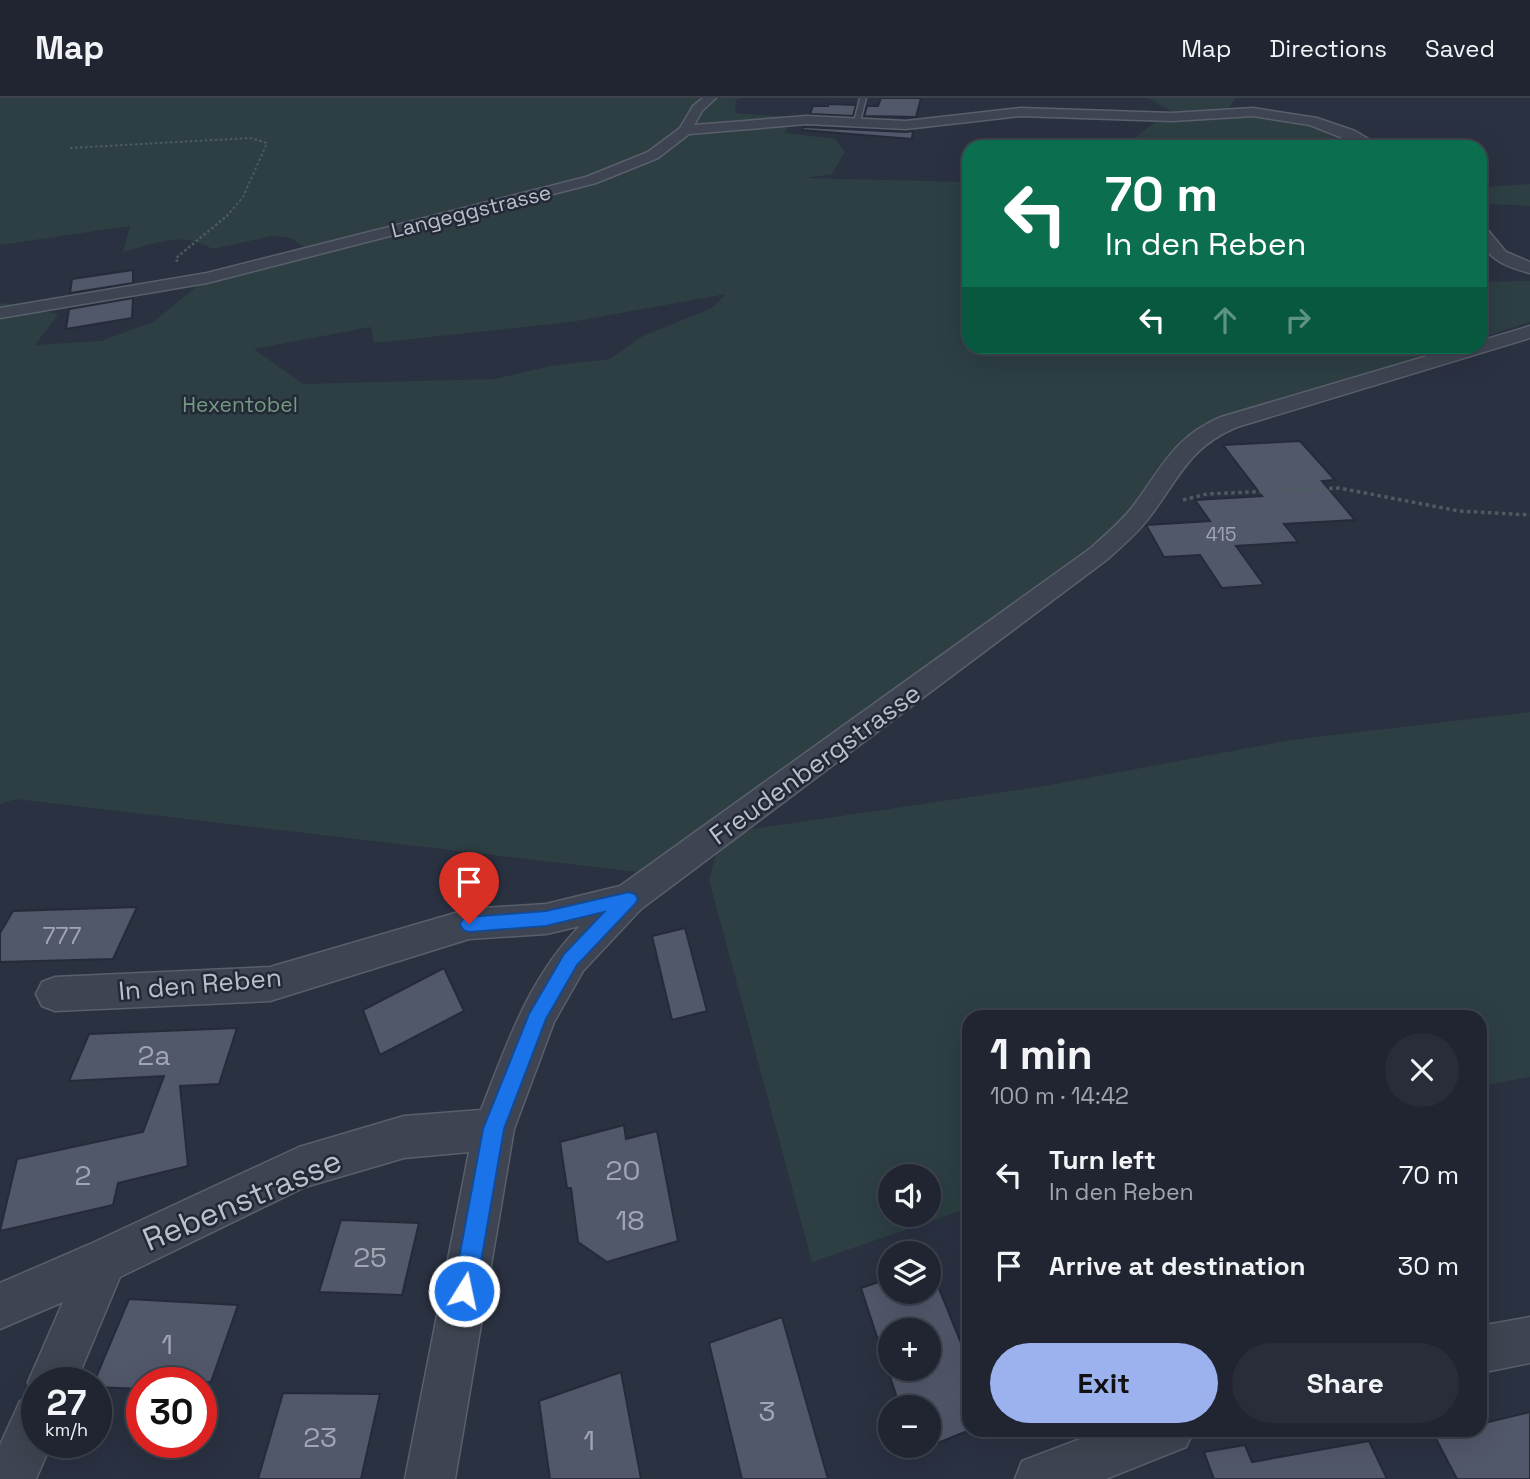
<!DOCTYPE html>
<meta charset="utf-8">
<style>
body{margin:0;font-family:"Space Grotesk",sans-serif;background:#282d39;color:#f1f3f6;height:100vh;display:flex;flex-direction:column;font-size:26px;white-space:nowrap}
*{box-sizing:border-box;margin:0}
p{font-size:23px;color:#a2a5ab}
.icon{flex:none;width:38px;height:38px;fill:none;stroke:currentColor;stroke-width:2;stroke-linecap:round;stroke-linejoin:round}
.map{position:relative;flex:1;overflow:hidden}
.drawer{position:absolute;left:962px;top:912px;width:525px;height:427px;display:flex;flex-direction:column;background:#202531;border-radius:21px;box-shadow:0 7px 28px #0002,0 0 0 2px #3d424d}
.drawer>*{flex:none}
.top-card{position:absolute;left:962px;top:42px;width:525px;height:214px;border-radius:21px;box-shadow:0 7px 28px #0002,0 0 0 2px #3d424d;background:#0b6e4f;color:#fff;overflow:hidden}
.buttons{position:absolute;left:878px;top:1066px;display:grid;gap:14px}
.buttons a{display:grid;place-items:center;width:63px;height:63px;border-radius:50%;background:#202531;box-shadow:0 7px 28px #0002,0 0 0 2px #3d424d;font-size:35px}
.speed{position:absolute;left:21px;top:1269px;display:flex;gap:14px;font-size:35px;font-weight:700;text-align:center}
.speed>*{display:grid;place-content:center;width:91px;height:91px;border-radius:50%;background:#202531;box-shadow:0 7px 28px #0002,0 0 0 2px #3d424d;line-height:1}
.speed small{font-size:18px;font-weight:400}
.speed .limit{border:10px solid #d22;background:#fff;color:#111}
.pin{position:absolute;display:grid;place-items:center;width:60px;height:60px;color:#fff;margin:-72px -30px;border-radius:50% 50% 50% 0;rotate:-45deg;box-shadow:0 0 7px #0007}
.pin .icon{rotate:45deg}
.me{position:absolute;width:77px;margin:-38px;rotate:10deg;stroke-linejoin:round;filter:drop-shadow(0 0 5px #0008)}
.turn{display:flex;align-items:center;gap:24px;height:147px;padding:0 28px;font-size:32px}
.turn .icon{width:91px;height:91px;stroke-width:2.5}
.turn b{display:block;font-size:49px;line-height:60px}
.lanes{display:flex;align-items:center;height:66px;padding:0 28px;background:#0003;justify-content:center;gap:35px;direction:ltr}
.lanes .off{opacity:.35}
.round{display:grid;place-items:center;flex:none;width:74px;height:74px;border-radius:37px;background:#282d39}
.head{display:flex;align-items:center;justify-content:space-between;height:119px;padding:0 28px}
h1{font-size:42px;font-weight:600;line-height:52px}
.button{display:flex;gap:14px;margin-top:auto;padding:14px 28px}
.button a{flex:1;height:80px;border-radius:42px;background:#9cb2ef;color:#111;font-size:28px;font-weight:600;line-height:80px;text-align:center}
.button a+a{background:#282d39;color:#f1f3f6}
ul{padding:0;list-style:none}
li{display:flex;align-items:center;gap:21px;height:91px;padding:0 28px}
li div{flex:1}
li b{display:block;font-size:26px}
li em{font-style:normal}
header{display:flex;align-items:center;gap:42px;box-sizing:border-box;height:98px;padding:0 35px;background:#202531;border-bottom:2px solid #3d424d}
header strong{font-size:33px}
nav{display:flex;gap:38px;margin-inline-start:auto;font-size:24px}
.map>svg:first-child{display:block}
</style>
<header>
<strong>Map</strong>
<nav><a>Map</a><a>Directions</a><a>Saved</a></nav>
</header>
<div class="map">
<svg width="1530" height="1381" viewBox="0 0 1530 1381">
<rect width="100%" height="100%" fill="#2a3141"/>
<path fill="#2d3f43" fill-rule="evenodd" d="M0 0H740L736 2 735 15 788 19 791 23 785 35 835 41 845 54 832 76 806 80 969 84 970 248 1456 249 1214 329 1133 424 724 735 1039 689 1291 642 1530 614V979L1481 988 1480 919H970L969 1110 812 1164 709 782 721 736 655 776 16 701 0 706V205L29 207 58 217 35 247 101 243 153 224 207 180 313 154 290 140 272 138 212 151C183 132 154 146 123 154L130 128 0 147ZM726 196 712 210 641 239 610 261 550 268 495 281 303 286 254 251 371 229 374 245 571 224ZM891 1078H929V1116H891Z
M1148 0H1236L1225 16 1195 19 1299 20 1352 49H1123L1155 24 1182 19Z
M1530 86V108L1481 106V89Z
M1530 183V224L1481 240V184Z"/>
<path fill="#51586a" stroke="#252b39" stroke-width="2" fill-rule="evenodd" d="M881 0H921L916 19 864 18 867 8H878Z
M828 6 856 7 853 18 810 16 813 8H828Z
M803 29 906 34 913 33 912 41 802 32Z
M133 172V185L70 195 72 181Z
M133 200 132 220 66 231 69 211Z
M1300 343 1335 382 1322 383 1355 422 1284 426 1298 444 1236 448 1264 487 1222 490 1200 457 1164 459 1146 427 1210 423 1195 402 1262 398 1223 347Z
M137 809 113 861 0 864V835L13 813Z
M685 830 707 913 672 922 652 838Z
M444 870 464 913 380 957 363 912Z
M237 930 219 986 180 988 188 1068 118 1085 113 1107 0 1133 17 1061 143 1034 164 978 69 983 89 936Z
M624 1027 626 1041 657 1033 678 1143 607 1164 578 1144 571 1090H567L560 1044Z
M341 1122 419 1125 402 1197 319 1194Z
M929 1166 970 1267V1332L915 1354 913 1348H929V1309H900L861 1190 891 1180V1194H929ZM891 1232H929V1270H891Z
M129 1201 238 1207 211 1284H142V1291L96 1289 94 1284Z
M782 1219 828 1381H742L709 1245Z
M621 1274 641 1381H550L539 1303Z
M283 1295 380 1296 361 1381H258Z
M1530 1314V1381H1457L1434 1337 1457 1332H1480V1326Z
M1369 1343 1387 1381H1214L1204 1354 1245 1347 1252 1364Z"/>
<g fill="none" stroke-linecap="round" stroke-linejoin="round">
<g stroke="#595f6c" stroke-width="3">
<path id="service" d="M860 0H866L860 24 857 26 854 24Z"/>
</g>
<g stroke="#595f6c" stroke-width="3">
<path id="minor" d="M703 0H716L702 13 694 27 807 18 906 23 1020 10 1172 15 1253 10 1317 20 1355 33 1382 49H1365L1310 27 1253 18 1172 23 1020 18 906 31 807 26 689 36 658 60 596 85 207 185 0 220V210L207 175 586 79 648 54 680 30 693 8Z
M1480 128 1486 130 1506 154 1530 164V175C1503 168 1480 159 1480 128Z
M1530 228V240L1237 329C1189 349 1180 379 1151 417 1139 434 1123 447 1109 460L641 811 583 873 554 924 514 1031 455 1381H405L469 1054 404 1060 305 1089 120 1179 76 1284H37V1344H52L36 1381H0V1347L20 1303 33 1297 28 1284 63 1204 0 1231V1185L88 1147 299 1049 404 1018 481 1012C507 946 529 879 580 828L546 836 469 841 270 903 55 913 42 908 36 896 42 884 55 879 270 869 469 811 546 806 620 788 1091 450C1106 436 1122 423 1134 407 1163 368 1174 339 1221 319L1461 248H1480V243Z
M1530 1219V1265L1480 1275V1228Z
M1104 1332H1194L1186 1349 1106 1381H1015L1022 1363Z"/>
</g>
<path stroke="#4c5c61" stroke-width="2" stroke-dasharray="2.5 2.5" stroke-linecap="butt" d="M70 50 250 40 267 45 243 99 226 119"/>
<path stroke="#4c5c61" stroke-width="2.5" stroke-dasharray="2.5 2.5" stroke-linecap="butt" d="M177 164 176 160 228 117"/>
<path stroke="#4c5c61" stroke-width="3.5" stroke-dasharray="3.5 3.5" stroke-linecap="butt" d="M1183 402 1207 396 1339 390 1459 413 1530 417"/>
<use href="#service" fill="#3e4451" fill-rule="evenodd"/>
<use href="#minor" fill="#3e4451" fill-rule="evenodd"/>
</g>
<path fill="#1a73e8" stroke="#114b97" stroke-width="2" d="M629 794 635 796 638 801 635 806 577 867 546 921 504 1031 476 1193 472 1201 464 1204 456 1201 453 1193 483 1031 529 916 564 856 604 814 546 828 469 834 463 832 460 826 463 821 469 819 546 813Z"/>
<g text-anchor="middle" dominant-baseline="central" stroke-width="5" stroke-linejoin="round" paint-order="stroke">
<g font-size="19" fill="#a0a6b3">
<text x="1221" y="436">415</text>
</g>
<g font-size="21" fill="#bbc0cb" stroke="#232937">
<text transform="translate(471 113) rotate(-14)">Langeggstrasse</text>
</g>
<g font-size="21" fill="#759a82" stroke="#232937">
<text x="240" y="306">Hexentobel</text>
</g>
<g font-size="23" fill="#a0a6b3">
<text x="62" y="838">777</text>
</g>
<g font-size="26" fill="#bbc0cb" stroke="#232937">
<text transform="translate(815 666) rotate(-36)">Freudenbergstrasse</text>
<text transform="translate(200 886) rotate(-5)">In den Reben</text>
</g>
<g font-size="28" fill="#a0a6b3">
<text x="154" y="957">2a</text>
<text x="623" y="1072">20</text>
<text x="83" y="1077">2</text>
<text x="630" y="1122">18</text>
<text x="370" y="1159">25</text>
<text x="167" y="1246">1</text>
<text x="767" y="1313">3</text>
<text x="320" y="1339">23</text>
<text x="589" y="1342">1</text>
</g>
<g font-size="32" fill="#bbc0cb" stroke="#232937">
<text transform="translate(242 1102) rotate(-23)">Rebenstrasse</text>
</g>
</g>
</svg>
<div class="buttons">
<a><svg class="icon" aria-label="sound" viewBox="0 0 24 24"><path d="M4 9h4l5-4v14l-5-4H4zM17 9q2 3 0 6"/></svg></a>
<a><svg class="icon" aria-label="layers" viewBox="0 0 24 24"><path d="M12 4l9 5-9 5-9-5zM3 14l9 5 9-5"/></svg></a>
<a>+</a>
<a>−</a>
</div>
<div class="speed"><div>27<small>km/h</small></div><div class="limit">30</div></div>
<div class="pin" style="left:469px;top:826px;background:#d93025"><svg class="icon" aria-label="arrive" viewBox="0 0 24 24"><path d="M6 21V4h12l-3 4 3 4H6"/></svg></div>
<svg class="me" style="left:464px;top:1193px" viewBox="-20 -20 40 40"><circle r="17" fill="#1a73e8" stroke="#fff" stroke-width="3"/><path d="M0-11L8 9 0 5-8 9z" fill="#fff"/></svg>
<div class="top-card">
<div class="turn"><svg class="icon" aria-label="left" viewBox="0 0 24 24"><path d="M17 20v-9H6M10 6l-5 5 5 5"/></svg><div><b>70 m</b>In den Reben</div></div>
<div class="lanes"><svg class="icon" aria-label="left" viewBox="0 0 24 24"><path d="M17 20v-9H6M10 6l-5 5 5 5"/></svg><svg class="icon off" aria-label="ahead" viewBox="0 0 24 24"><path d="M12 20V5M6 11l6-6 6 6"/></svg><svg class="icon off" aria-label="right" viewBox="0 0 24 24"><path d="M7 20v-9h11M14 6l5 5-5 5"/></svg></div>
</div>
<section class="drawer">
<div class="head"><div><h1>1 min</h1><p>100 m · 14:42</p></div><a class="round"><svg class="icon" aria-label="close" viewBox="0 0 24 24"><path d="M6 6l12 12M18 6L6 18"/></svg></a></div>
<ul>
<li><svg class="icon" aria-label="left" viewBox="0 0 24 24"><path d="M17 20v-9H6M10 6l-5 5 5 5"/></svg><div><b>Turn left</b><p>In den Reben</p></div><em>70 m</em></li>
<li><svg class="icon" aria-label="arrive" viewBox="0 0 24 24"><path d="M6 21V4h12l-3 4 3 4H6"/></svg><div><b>Arrive at destination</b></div><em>30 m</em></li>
</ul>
<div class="button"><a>Exit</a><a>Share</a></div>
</section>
</div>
